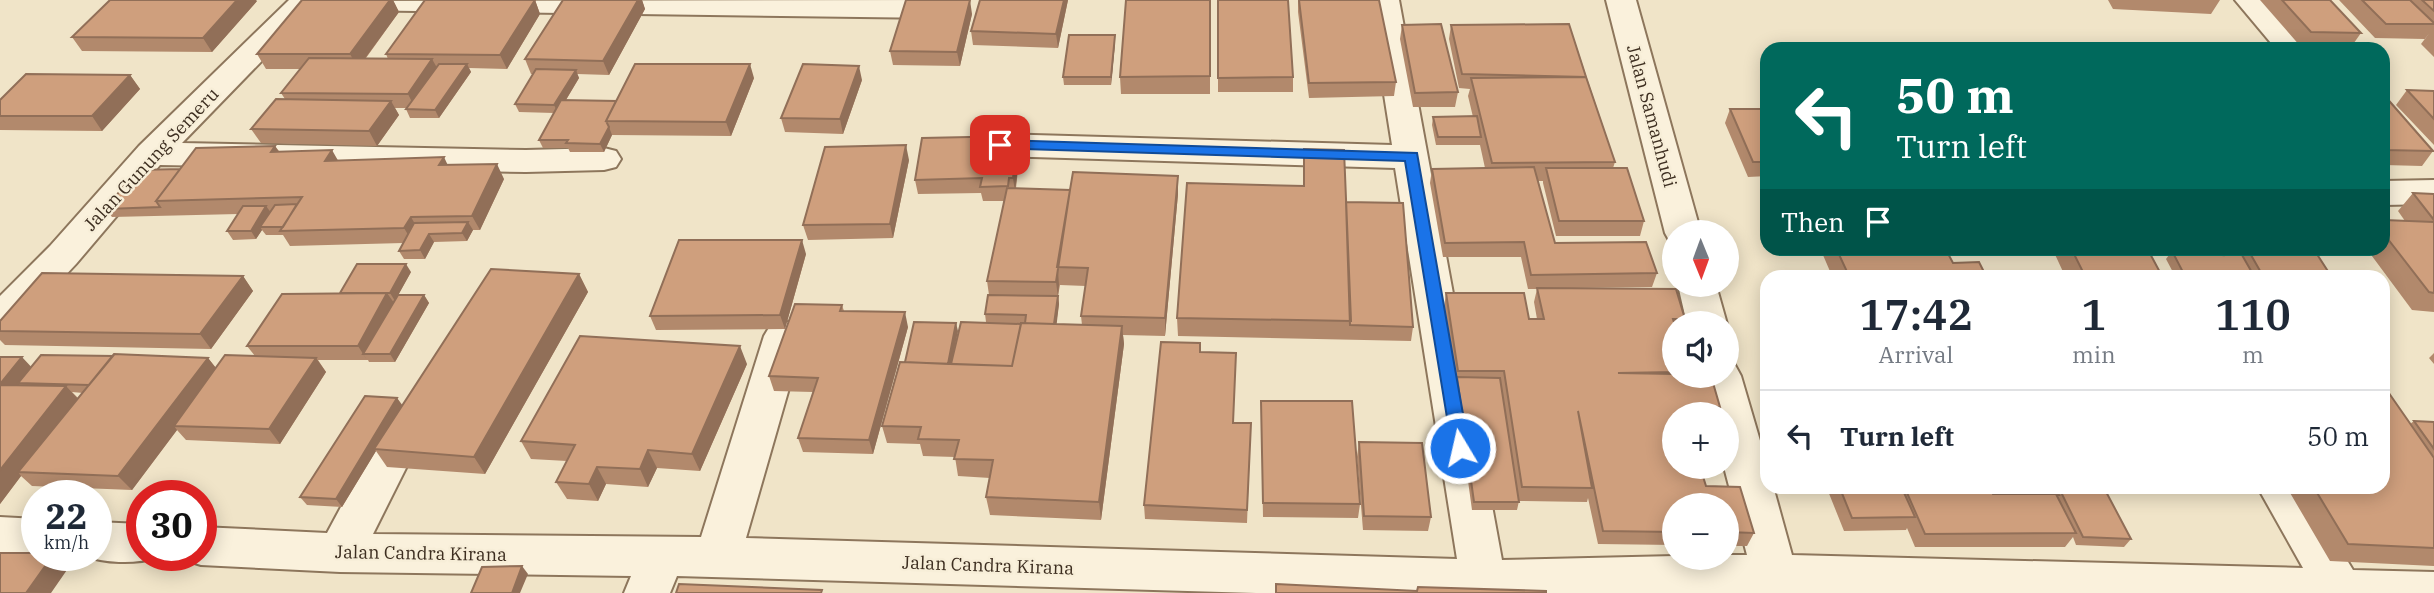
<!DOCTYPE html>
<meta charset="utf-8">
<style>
body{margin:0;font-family:"IBM Plex Serif",serif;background:#f2f2f3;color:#1f2937;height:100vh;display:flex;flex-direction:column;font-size:26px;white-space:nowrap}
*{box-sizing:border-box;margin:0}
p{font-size:23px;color:#747a83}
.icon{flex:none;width:38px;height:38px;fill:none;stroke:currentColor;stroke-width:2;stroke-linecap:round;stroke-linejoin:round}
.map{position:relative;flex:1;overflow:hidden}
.sheet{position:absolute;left:1760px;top:270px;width:630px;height:224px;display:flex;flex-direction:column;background:#fff;border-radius:21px;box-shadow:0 4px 18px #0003}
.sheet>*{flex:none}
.top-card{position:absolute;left:1760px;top:42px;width:630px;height:214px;border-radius:21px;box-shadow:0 4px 18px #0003;background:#00695c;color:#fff;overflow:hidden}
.needle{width:46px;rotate:179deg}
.fabs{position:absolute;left:1662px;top:220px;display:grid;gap:14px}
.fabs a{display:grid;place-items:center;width:77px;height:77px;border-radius:50%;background:#fff;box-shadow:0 4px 18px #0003;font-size:35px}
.speed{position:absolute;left:21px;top:480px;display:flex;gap:14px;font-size:35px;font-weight:700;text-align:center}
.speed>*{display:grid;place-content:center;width:91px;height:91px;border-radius:50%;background:#fff;box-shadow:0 4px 18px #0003;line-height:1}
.speed small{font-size:18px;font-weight:400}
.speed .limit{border:10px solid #d22;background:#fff;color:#111}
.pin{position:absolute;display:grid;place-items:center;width:60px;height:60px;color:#fff;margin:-30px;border-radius:14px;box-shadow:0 4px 10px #0006}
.me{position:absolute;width:77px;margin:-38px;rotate:351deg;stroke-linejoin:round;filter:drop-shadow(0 0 5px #0008)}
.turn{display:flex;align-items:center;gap:24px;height:147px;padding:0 21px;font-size:32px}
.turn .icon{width:91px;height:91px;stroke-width:2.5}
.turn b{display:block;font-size:49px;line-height:60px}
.then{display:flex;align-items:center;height:66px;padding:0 21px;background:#0003;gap:14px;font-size:26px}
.eta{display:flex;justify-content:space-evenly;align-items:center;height:119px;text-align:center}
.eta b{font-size:42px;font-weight:600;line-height:49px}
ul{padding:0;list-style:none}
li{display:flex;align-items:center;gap:21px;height:91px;padding:0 21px;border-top:2px solid #e0e1e3}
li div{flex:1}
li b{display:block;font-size:26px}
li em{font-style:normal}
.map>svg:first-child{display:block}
</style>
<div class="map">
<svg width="2434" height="593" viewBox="0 0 2434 593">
<rect width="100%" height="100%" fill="#f0e4c8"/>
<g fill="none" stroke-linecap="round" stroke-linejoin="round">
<g stroke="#8d765c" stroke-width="4">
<path id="minor" d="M289 0H321L182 143 526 150 604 148 616 151 621 159 616 167 604 170 526 172 160 165 76 264 14 330 0 334V296L50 246 139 146Z
M939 0 949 3 953 9 949 15 938 18 342 10 331 7 327 1Z
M1369 0H1399L1502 560 1675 556 1727 558V555H1747L1724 467H1727V415H1711L1701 376H1727V363L1735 365 1741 376 1768 468V486H1773L1792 555 2303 568 2257 486H2302L2353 570 2434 572V593H1256L677 576 670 593H624L631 576 340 572 201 565 185 560 183 555H201V527L327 533 391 414 406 409 421 414 427 426 373 534 701 537 764 336 770 326 784 321 798 326 804 336 746 538 1457 559 1395 168 1000 156 988 153 983 145 988 137 1000 134 1392 145Z
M1606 0H1636L1701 233H1675V243L1670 242 1665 233Z
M2235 0H2266L2309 49H2276Z
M2434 180V204L2384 205V181Z
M1678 285H1716L1727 324H1687Z
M0 517 37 519V555H43L37 557 0 555Z
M96 522 142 524V555L158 557C134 565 105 563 81 555H96Z"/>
</g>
<use href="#minor" fill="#faf1dc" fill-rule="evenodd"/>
</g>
<path fill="#b2896c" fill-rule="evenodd" d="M302 0H393L399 12 366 58 388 59 386 54 535 0 540 14 507 69 469 68 471 72 439 118H410L406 109 407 108H395L399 115 377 146 261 143 251 129 285 99 281 93 300 69H266L257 54Z
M563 0H642L645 9 609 75 577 74 579 78 566 100 616 101 754 78 731 136 612 135 604 152H570L568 148H543L539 140 554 113 519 112 515 104 534 74H531L525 59Z
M980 0H1068L1058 48 973 45 971 31Z
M1210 0V94H1121L1120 77Z
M1218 0 1293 77V92H1218Z
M1298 0 1396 82 1394 96 1309 98 1298 12Z
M2108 0H2220L2211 14 2113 9Z
M2260 0H2330L2361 33 2351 47H2301Z
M2339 0H2434V57L2421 44 2430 32 2425 39 2375 38Z
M257 1 212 52 82 51 72 37Z
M972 14 960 66 893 65 890 51Z
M1569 24 1615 162 1613 168H1627L1644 221 1640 236H1556L1543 183V181H1538L1555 243 1646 242 1657 273 1652 287 1572 288 1676 289 1685 319 1684 324H1675V376H1711L1720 407 1717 415H1675V467H1700L1706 486 1740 487 1754 533 1747 546H1727V506H1675V545L1598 544 1588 498 1587 502 1519 501 1517 510H1472L1444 307 1446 293H1524L1529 319H1537L1534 302 1537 289H1528L1521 257H1443L1430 183 1432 169 1485 168 1480 145H1436L1432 125 1433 117H1473L1468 96 1470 89 1459 88 1449 39 1451 25Z
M1402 25 1458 92 1455 107H1413L1400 39Z
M1115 43 1111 85H1064L1063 77Z
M1966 43 2035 49H1963Z
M130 75 140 89 102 131 0 130V100Z
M862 80 843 134 785 132 781 118Z
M2407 90 2434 91V145L2396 105Z
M2384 95 2433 151 2422 166 2384 165Z
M1730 109H1768V176L1748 177 1725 123Z
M275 146 279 151 338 160 448 165 504 179 480 230H473L467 241 434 242 425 259H404L399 251 403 243 290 246 283 235H266L262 230 256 239 233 240 227 231 238 214 112 217 106 209Z
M1304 149 1346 202 1413 327 1411 341 1178 336 1177 318 1303 186Z
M1020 151 1016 188 1070 190 1178 176V194L1165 336 1123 335 1124 344 1101 520 990 515 986 497 990 478 958 476 955 457 923 456 920 444 887 443 882 426 905 362 958 331 951 364 986 322 985 314 989 295 987 281 1004 201H983L981 193 918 194 915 180ZM1060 285 1086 286 1081 316 1082 325 1056 324 1059 304 1058 296Z
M909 160 893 238 808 240 803 225Z
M2413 193 2434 194V312L2412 310 2366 248H2384V220L2405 221 2398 211Z
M1820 248H1945L1953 263 1986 276H1832Z
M2052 248H2147L2162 276H2065Z
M2208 248H2313L2331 276H2175L2166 259 2172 251 2211 254Z
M806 254 785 329 656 330 650 316Z
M411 272 398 295H424L429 303 395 362H369L368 360H318L326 372 280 444 186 440 177 430 132 490 32 486 21 476 0 504V357L31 367 208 358 216 368 255 356 247 346 340 293ZM72 392 83 393 78 398Z
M579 274 588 292 485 474 387 467 376 451 342 507 307 505 300 497 397 398 402 406Z
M243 276 253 291 211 349 5 345 0 340V321Z
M842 305 844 311 908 327 873 454 803 452 798 438 813 392 774 391 769 376Z
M1200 352 1233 423H1251L1247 523 1145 519 1144 505Z
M2434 353V364L2429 358Z
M747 364 700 471 657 468 648 487 606 484 598 501 567 499 556 482 567 461 531 459 521 441Z
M1261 401 1360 504 1358 518 1263 517Z
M2414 421 2434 422V566L2330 561 2286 486H2384L2410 424Z
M1359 442 1431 517 1428 531 1363 530 1357 457Z
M1826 486H2103L2131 539 2124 547 2076 545 2073 537 2065 547H1915L1907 528 1906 530 1844 531Z"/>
<path fill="#916f58" d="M237 0H256L257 1 212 52 203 38Z
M390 0H393L399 12 358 68 350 54Z
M535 0 540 14 507 69 500 55Z
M638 0H642L645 9 609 75 603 61Z
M970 0 972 14 960 66 957 52Z
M1064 0H1068L1058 48 1056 34Z
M1115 35V43L1111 85V77Z
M432 59 440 73 415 108 408 94Z
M467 64 471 72 439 118 435 110Z
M750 64 754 78 731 136 726 122Z
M859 66 862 80 843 134 840 119Z
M576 70 579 78 558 113 554 105Z
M130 75 140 89 102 131 92 116Z
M391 101 399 115 377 146 369 131Z
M609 127 612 135 604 152 600 144Z
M1018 136 1020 151 1015 192 1013 178Z
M906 145 909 160 893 238 890 224Z
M275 146 284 160 271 152Z
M332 150 340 164 325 161Z
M444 157 451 172 439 165Z
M497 164 504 179 480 230 472 216Z
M1178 176V194L1165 336V318Z
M266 206 272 214 260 227 262 230 256 239 251 231Z
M411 217 419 231 413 243 404 228Z
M468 222 473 230 467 241 462 233Z
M429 234 434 242 425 259 420 250Z
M802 240 806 254 785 329 780 315Z
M406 264 411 272 395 301 390 293Z
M1058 270 1059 285 1058 296 1059 304 1055 338 1054 330 1058 297 1056 282Z
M579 274 588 292 485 474 474 457Z
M243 276 253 291 211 349 200 334Z
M387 293 397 307 363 354 367 360 358 346Z
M424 295 429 303 395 362 390 354Z
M905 312 908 327 873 454 869 440Z
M956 323 958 331 949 373 948 364Z
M1122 326 1124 344 1101 520 1099 502Z
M740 346 747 364 700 471 692 454Z
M22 357 36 372 18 383 23 388 13 399 0 384Z
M208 358 219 372 174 426 177 430 132 490 118 476Z
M316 358 326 372 280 444 269 429Z
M66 386 79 400 18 472 21 476 0 504V470Z
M397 398 403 406 374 449 376 451 342 507 336 499Z
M648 450 657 468 648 487 640 469Z
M597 467 606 484 598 501 589 484Z
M53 555H56L69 567 51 593H26Z
M522 566 528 574 520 593H512Z"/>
<path fill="#cf9f7d" stroke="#916f58" stroke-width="2" d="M110 0H237L203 38 72 37Z
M302 0H390L350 54H257Z
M425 0H535L500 55 386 54Z
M563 0H638L603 61 525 59Z
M906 0H970L957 52 890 51Z
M980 0H1064L1056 34 971 31Z
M1126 0H1210V76L1120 77Z
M1218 0H1288L1293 77 1218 78Z
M1299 0H1379L1396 82 1309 83Z
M2282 0H2330L2361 33 2311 32Z
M2362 0H2410L2434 23V24H2386Z
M2422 0H2434V11Z
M1441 24 1458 92 1415 93 1402 25Z
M1569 24 1586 77 1462 74 1451 25Z
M1069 35H1115L1111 77H1063Z
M1966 43 2032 45 2035 49H1969Z
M309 58 432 59 408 94 281 93Z
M439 64H467L435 110 406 109Z
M635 64H750L726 122 606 121Z
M803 64 859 66 840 119 781 118Z
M536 69 576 70 554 105 515 104Z
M26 74 130 75 92 116H0V100Z
M1586 77 1615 162 1492 163 1471 78Z
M2407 90 2434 91V119Z
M2384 95 2433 151 2384 150Z
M276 99 391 101 369 131 251 129Z
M561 100 616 101 606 121 609 127 600 144 566 143 568 140H539Z
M1730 109H1768V162H1753Z
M1477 116 1481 137H1438L1433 117Z
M1018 136 1013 178H1009L1008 186 980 187 982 178 915 180 922 138Z
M906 145 890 224 803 225 825 147Z
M275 146 271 152 332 150 325 161 444 157 439 165 497 164 472 216 411 217 404 228 280 231 302 197 156 201 196 148Z
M1304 149 1344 150 1351 321 1177 318 1187 183 1304 186Z
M1534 167 1555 243 1646 242 1657 273 1531 275 1524 242 1445 243 1432 169Z
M1546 168H1627L1644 221H1559Z
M180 169 156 201 160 207 106 209 136 170Z
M1073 172 1178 176 1165 318 1081 316 1088 268 1057 267Z
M1007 188 1070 190 1056 282 987 281Z
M2413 193 2434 194V220Z
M1346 202 1403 203 1413 327 1350 325Z
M297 204 283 227H260L275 205Z
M243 206H266L251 231H227Z
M2384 220 2434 222V293L2429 292 2384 234Z
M468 222 462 233 429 234 420 250 399 251 414 223Z
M679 240H802L780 315 650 316Z
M1836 248H1945L1953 263 1979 262 1986 276H1849Z
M2071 248H2147L2162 276H2085Z
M2219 248H2238L2254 276H2185L2172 251 2223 255Z
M2247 248H2313L2331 276H2263Z
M357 264H406L390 293H340Z
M491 269 579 274 474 457 374 449Z
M42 273 243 276 200 334 0 331V321Z
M1537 288 1676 289 1685 319H1673L1675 326V372L1618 373 1675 374V376H1711L1720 407H1714L1716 415H1675V467H1700L1706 486 1740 487 1754 533 1727 532V506H1675V532L1603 531 1578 411 1592 488 1522 487 1504 371H1458L1446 293H1524L1529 319H1544Z
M387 293 358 346H247L282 294Z
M398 295H424L390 354H363Z
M988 295 1058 296 1054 324 1025 323 1026 315 985 314Z
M795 304 842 305 840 311 905 312 869 440 798 438 818 378 769 376Z
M914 322 956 323 948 364 905 362Z
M961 322 1021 324 1012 366 951 364Z
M1021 323 1122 326 1099 502 986 497 993 460 954 459 959 440 918 439 921 427 882 426 900 362 1012 366Z
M580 336 740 346 692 454 648 450 640 469 597 467 589 484 556 482 575 445 521 441Z
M1161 342 1200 343V352L1236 353 1233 423H1251L1247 510 1144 505Z
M114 354 208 358 118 476 18 472Z
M41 355 113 356 89 385 18 383Z
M225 355 316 358 269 429 174 426Z
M0 357H22L0 384Z
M1457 377 1500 378 1519 502H1474L1467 452 1479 450H1467Z
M0 385 66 386 0 470Z
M2384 386 2434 458V548L2348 544 2313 486H2384Z
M365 396 397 398 336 499 300 497Z
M1261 401H1352L1360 504 1263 503Z
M2414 421 2434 422V449Z
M1359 442 1422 443 1431 517 1364 516Z
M1839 486H1901L1915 517 1852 518Z
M1904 486H1989L1993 494H2056L2076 533 1925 534Z
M1991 486H2054L2059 495H2057L2056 494H1995Z
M2058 486H2103L2131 539 2083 537Z
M0 553H37V555H53L26 593H0Z
M522 566 512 593H471L482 567Z
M679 584 822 590 821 593H676Z
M1276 584 1417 591 1418 587 1546 591V593H1276Z"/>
<path fill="#1a73e8" stroke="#114b97" stroke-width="2" d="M1000 140 1417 153 1469 448 1467 453H1454L1452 448 1405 161 995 148 993 145Z"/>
<g text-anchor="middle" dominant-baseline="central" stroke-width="5" stroke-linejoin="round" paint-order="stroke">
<g font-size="18" fill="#3d2e20" stroke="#f7eed8">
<text transform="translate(1652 116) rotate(75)">Jalan Samanhudi</text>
<text transform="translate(151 159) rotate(-47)">Jalan Gunung Semeru</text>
<text transform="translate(421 553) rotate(1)">Jalan Candra Kirana</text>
<text transform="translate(988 565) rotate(2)">Jalan Candra Kirana</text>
</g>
</g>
</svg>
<div class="fabs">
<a><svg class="needle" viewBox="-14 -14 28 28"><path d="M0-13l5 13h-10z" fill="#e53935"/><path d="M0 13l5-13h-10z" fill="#747a83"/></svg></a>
<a><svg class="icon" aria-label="sound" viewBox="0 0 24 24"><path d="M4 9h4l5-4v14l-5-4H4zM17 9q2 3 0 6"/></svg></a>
<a>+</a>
<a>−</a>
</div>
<div class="speed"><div>22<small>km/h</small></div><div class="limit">30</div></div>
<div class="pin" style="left:1000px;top:145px;background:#d93025"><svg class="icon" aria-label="arrive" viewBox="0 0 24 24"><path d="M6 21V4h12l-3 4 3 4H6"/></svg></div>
<svg class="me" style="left:1460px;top:448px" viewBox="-20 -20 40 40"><circle r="17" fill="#1a73e8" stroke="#fff" stroke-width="3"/><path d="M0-11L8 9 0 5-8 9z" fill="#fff"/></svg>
<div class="top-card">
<div class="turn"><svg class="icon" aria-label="left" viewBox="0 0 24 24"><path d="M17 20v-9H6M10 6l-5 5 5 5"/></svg><div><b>50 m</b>Turn left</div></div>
<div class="then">Then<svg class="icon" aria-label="arrive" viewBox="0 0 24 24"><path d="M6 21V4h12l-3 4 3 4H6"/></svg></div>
</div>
<section class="sheet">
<div class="eta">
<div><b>17:42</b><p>Arrival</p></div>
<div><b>1</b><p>min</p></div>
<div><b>110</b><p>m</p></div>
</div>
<ul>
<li><svg class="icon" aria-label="left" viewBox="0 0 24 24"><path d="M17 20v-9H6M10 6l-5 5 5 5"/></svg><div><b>Turn left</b></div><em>50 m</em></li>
</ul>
</section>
</div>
